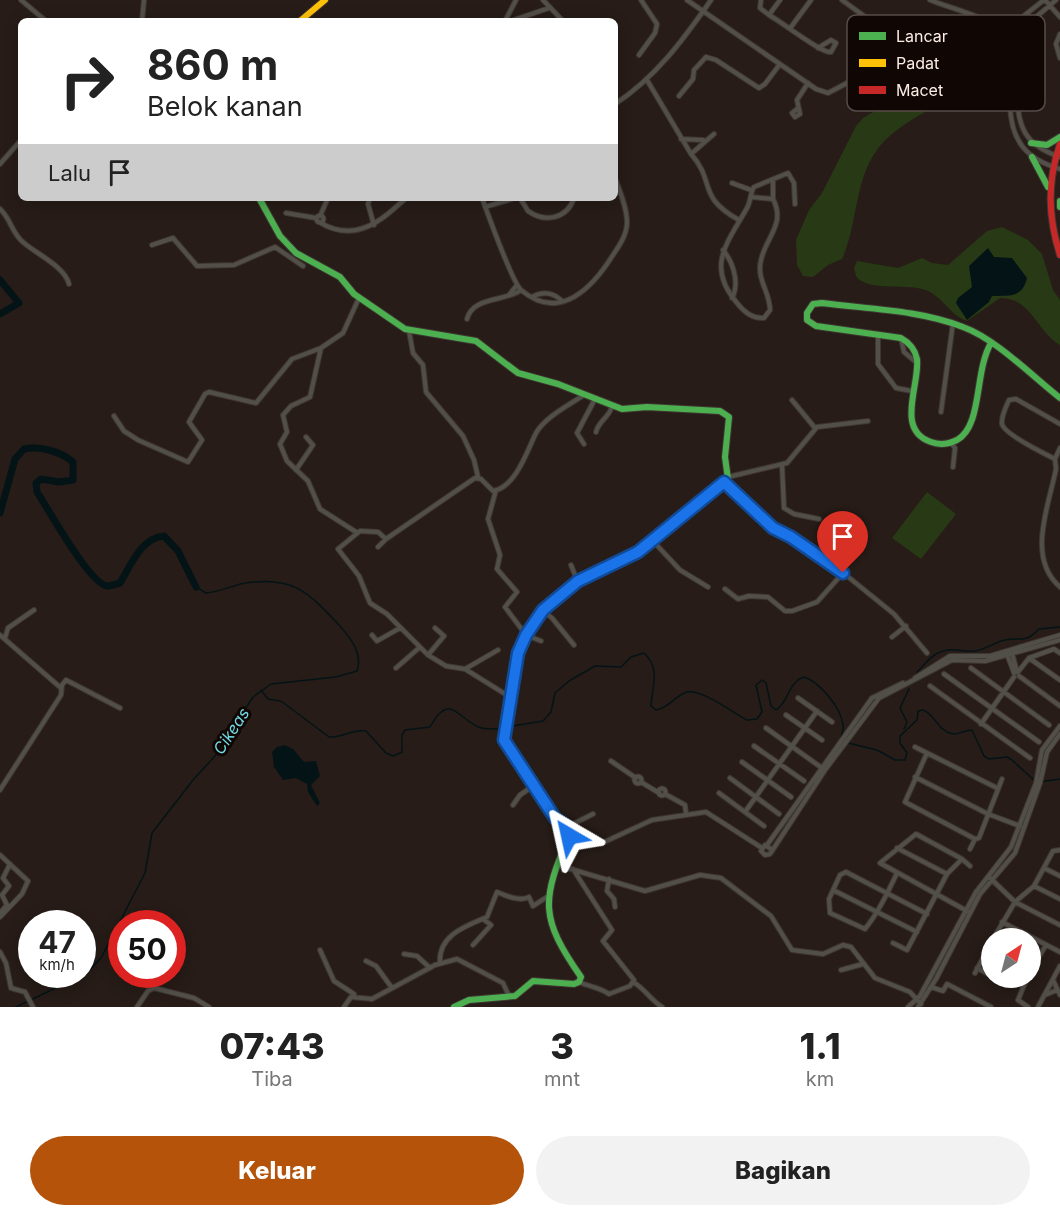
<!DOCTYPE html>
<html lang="id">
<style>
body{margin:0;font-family:Inter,sans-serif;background:#f2f2f2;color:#222;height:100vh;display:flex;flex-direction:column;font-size:22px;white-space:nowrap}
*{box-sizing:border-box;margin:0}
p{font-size:20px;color:#767676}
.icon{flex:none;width:33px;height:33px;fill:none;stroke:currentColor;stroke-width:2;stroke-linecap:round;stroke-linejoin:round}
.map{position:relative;height:1007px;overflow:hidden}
.drawer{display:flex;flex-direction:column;background:#fff;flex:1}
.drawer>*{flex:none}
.top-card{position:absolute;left:18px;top:18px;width:600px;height:183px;border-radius:9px;box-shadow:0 3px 15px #0003;background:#fff;color:#222;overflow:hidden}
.needle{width:39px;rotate:36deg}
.fabs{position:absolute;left:981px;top:928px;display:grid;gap:12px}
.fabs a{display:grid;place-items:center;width:60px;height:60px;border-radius:50%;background:#fff;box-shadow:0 3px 15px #0003;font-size:30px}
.speed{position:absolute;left:18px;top:910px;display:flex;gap:12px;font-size:30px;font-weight:700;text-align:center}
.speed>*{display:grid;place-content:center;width:78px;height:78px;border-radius:50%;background:#fff;box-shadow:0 3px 15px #0003;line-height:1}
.speed small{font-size:15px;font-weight:400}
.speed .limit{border:9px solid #d22;background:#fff;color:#111}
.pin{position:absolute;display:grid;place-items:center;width:51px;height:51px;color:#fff;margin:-62px -26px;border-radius:50% 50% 50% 0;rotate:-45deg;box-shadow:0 0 6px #0007}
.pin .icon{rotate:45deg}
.me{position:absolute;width:66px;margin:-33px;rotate:324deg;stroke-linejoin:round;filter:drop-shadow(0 0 4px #0008)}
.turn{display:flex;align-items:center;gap:21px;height:126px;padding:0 30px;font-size:27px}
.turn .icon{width:78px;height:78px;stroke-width:2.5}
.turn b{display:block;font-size:42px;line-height:51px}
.then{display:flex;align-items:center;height:57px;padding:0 30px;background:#0003;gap:12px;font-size:22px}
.eta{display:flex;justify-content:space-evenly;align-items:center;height:102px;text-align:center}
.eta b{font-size:36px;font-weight:800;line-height:42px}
.primary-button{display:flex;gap:12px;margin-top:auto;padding:12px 30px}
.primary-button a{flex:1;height:69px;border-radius:36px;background:#b45309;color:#fff;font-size:24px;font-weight:800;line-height:69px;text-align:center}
.primary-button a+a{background:#f2f2f2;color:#222}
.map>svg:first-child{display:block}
</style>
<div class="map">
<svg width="1060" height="1007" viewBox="0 0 1060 1007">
<rect width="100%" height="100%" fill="#271c17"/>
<path fill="#283915" d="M986 51 990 52 993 60C977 94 902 114 877 150 854 181 858 225 842 259L828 265 813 277 803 276 797 265 796 240 809 210 822 193 856 126 863 118 880 108 898 87 927 68 945 70 966 63Z
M1002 227 1028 240 1042 254 1053 290 1060 300V345C1036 331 1032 298 1000 298L967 321C950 316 941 293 922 289 905 284 865 291 856 276L854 268 857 261 898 268 922 258 932 263 948 265 987 231Z
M927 492 956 514 921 559 892 538Z"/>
<path fill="#041416" d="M988 248 994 257 1012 258 1027 278C1022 299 1008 295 992 296L989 302 967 320 956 303 958 298 972 287 969 266Z
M285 745 293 749 304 762 316 761 320 776 311 785 320 803 317 806 308 792 307 784 296 778 283 780 274 767 272 752 277 747Z"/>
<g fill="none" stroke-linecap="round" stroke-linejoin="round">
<path stroke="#041416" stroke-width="1.5" d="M917 672C924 666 929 657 938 653 953 646 961 653 975 651 984 650 992 644 1001 641 1019 635 1023 646 1039 629L1060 627
M261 690 268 699 281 701 329 737C342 738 352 729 366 731L386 753 393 756 402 752V735L405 730 430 727C449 693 455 715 478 727 486 730 495 729 502 728
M507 727 543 721 551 712 555 693 569 681 595 666 621 667 631 657 644 653C661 669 652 686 651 706L656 710C668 708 674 698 684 693 699 686 733 713 747 720L757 719 762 712 756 685 762 680 766 683 771 706 776 710C790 701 787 683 804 677 820 682 841 708 843 725 844 731 841 734 841 739
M904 729 907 722 900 708 909 689
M848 743 877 750 895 760H905L907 753 900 743V736L917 720 918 711 923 710C935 714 939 733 954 734 959 734 966 730 972 730L984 756 989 759 1007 757 1012 760 1036 782
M1040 782 1060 779
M16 1007 87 973 101 958 145 873 152 833 193 780 215 756 253 697 271 684 336 677 357 671C363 653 351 639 340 626 308 592 292 574 241 584 229 587 218 592 206 593L196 587"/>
<path stroke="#041416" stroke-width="7" d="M0 280 19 303 0 314
M0 513 15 459 24 449C40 446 60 451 73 462V480L59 482 41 479 36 483 37 492C49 510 89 583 107 586 111 586 116 584 120 583 131 565 141 538 164 536L178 551 196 587"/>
<g stroke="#3f3632" stroke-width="6">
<path id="street" d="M21 0 46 21
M543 0 563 21
M687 0 816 89 828 93 849 82 892 48V39L886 32 842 0
M761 0 760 8 769 15
M780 0 769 15C782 22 822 54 831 52L836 43 831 40 818 48
M930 0C949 8 989 17 1002 32 1012 44 1010 58 1013 72 1021 115 1012 141 1060 157
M1045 0 1060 17
M142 21 144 0
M505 21 516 0
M511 21 549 8
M791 27 811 0
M882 30 875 42 883 57
M1002 33 1044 0
M1060 34 1056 44 1060 58
M1007 42 1056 0
M639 55 655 33 657 24 641 0
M965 71 987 52
M1012 73C1009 84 1010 94 1010 105 1011 141 1026 159 1060 169
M647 80 691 154 714 134
M679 96 693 79 694 70 706 57 716 60 759 88 765 84 780 64
M615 104C656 77 683 40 711 0
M797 109 792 113 795 117 800 114 797 100 808 83
M681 139 703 140
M691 154C716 182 696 196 739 220
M0 164 21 140
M732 183 751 190
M752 197 773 199C786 224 766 237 761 260 756 279 770 292 770 310L764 318C753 319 744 312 737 303 705 266 728 242 747 208 751 201 750 193 754 187L788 173 794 183 795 204
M370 198 368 204 374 225
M482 198C488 214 512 282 521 290 560 323 593 287 613 255 619 246 627 235 627 222 627 208 620 191 615 178
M520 198 528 211C545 223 567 219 574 198
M549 198H556
M773 199V181
M485 207 515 198
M0 209C11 219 12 234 24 243 37 254 65 267 69 284
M286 213 316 218
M316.5 219a3.5 3.5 0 1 1 7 0a3.5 3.5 0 1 1-7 0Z
M320 216 328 198
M319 222C355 244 381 221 406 198
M152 245 173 238 197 266 234 265 275 247 303 266
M723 250C733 262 740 283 732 298
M509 295 517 285
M532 297C543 291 552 292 561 300
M467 319C473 296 505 302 521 290
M409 331 413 353 423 365 426 392 463 436 474 460 478 477
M878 335V364L896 388 912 391
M901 338 904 352 917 363
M792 400 815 428
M941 412 953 323
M114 416 124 431 138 440 188 462 202 440 189 422 205 394 209 392 256 403 292 359 321 348
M1060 424 1016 399 1009 400C1006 407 1001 416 1002 424 1004 434 1045 454 1055 459L1060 448
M596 432C599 420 610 417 612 406
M951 443 955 448 953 467
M584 444 577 433 595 399
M1055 459 1056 469C1049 505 1026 558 1060 587
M782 465 784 508 794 514 819 519
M296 470 313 445 306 437
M728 477 787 463 817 427 868 421
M725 482 773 528 831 563 894 614 927 653
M496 490 488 519 500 555 497 569 517 592 505 607 526 635 541 641
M356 532 320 509 308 481 287 461 280 444 287 432 283 415 291 406 310 397 321 348 343 333 359 298
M653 541 680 570 708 587
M378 547 386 539
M571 565 577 580
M725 589 738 599 749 596 768 597 785 611H792L817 602 843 573
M543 611 552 618 574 645
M0 635 61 688
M372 635 377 641 400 628
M892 637 906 626
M5 638 8 628 34 610
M1012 653 1017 672
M1007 654 1014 673
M428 655 444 636 435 628
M1029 658 1060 680
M396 668 420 647
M971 668 1049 725
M465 669 498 650
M1018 672 1029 658 1054 649 1060 653
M944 674 1039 742
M1019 676 1060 706
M915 678 950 656H990L1060 635
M930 686 1030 758
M510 697 465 669 446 666 428 655 387 614 370 603 359 576 338 549 360 531 378 532 386 539 475 478 481 479 493 491C516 487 527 451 536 433 545 417 569 405 584 395
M798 698 832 722
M786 715 822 740
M981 724 1014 677
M766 728 822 768
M754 746 804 781
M915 747 997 788
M927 753 905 802 975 839
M611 761 636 778
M742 762 791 797
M634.5 780a3.5 3.5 0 1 1 7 0a3.5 3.5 0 1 1-7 0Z
M915 777 988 814 1020 826
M730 778 779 814
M641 782 659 793
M658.5 792a3.5 3.5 0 1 1 7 0a3.5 3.5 0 1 1-7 0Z
M0 790 61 695 62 685 66 680 120 708
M719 793 764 826
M665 794 685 805 686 814
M513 805 520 795 533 786
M745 812 817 711
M567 827 593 814
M570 832 592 844H600L652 820 706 812 762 848
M767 845 872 698 903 683
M897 848 947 874
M771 849 765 845 761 851 765 855 770 854 825 770 879 698 952 660 985 661 1060 640
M970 849 975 839 979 838 1002 779
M0 855 28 881 22 894 0 917
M557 865 645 891 700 875 721 878 771 916 792 950 823 954 843 945 851 947 875 978 910 992 921 1004
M1044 868 1060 876
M573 869 612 930 603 941 634 980 630 986 609 994C599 987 590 987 579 982
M897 873C888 892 878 913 865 929L830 913 829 899 840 875 846 872 927 914
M989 877 1015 902 1060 925
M609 879 607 891 614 899 615 907
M1034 886 1060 899
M833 890 917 932
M967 911 880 863 916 834 962 859 970 866
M0 913 7 905 2 895 9 886 3 878 10 864
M1002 922 1060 952
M993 939 1015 902 1034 886 1053 851 1060 850
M1021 939 1024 934
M893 943 907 950 947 874 962 859
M473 945 491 925 483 919
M320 950 334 981 354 994V996
M0 952 6 963 11 988 25 992 33 1007
M404 954 417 956 430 968
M366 961 376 966 392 988
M440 963C438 935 466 926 487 917L497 892C506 896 520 902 529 897L533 906 547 897
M977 968 992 976
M841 970 863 964
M1030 972 1046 945
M975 973 992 941
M996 978H999
M1027 978 1018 1000 1028 1007
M1053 980 1060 995
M633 982C645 989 650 999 662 1007
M931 987 943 991 947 984 991 1007
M1045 995 1057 990
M137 1007 148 991 154 988 194 998 209 1007
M344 1007 351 997 372 999 435 965 457 959 503 983 509 996
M908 1007 920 996 976 892 1011 847 1036 783 1042 750 1060 726
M918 1007 936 979 980 894 1015 853 1040 783 1047 752 1060 734
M1038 1007 1060 966"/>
</g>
<g stroke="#3f3632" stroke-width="8">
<path id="fast" d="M1031 143 1047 145 1060 137
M1032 157 1048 187
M259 198 280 236 296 253 340 277 354 294 405 329 476 341 518 373 558 384 622 409 647 407 720 411 729 417 725 457 728 479 700 502
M1060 201V207
M991 343C974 372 983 425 957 440 949 444 939 445 931 442 895 430 920 385 917 359 915 349 910 343 901 338L816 326 807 320V313L813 304 822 303C868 309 920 310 963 327 996 339 1032 376 1060 398
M454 1007 469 1000 515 996 533 981 574 984 579 982 581 977C540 918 541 901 569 836L568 830 555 818 510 750"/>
</g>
<g stroke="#3f3632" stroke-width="8">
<path id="slow" d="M300 21 325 0
M510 750 504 740 518 653 526 635 543 610 577 581 638 552 700 502"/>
</g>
<g stroke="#3f3632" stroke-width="8">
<path id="jam" d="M1060 144C1047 182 1048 217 1060 255"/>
</g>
<use href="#street" stroke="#524f49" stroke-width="4"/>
<use href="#fast" stroke="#4caf50" stroke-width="6"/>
<use href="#slow" stroke="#ffc107" stroke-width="6"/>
<use href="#jam" stroke="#c62828" stroke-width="6"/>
</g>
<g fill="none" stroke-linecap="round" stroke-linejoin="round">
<g stroke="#114b97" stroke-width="15">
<path id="route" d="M569 836 567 827 555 818 504 740 518 653 526 635 543 610 578 581 638 552 724 482 773 528 791 537 843 573"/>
</g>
<use href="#route" stroke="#1a73e8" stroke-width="10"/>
</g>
<g text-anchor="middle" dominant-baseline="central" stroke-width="6" stroke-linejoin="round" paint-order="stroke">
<g font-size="16" font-style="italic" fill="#70dde8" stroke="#100704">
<text transform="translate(231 731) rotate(-57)">Cikeas</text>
</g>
</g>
<rect x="847" y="15" width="198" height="96" rx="9" fill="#100704" stroke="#574c48" stroke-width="1.5"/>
<rect x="859" y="32" width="27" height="8" fill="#4caf50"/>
<rect x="859" y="59" width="27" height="8" fill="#ffc107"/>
<rect x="859" y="86" width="27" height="8" fill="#c62828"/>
<g font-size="16" fill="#fdede7">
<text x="896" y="42">Lancar</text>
<text x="896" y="69">Padat</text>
<text x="896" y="96">Macet</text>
</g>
</svg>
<div class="fabs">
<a><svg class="needle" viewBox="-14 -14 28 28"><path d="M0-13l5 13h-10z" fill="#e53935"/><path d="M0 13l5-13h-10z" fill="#767676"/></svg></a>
</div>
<div class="speed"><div>47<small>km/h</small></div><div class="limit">50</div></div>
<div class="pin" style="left:843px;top:573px;background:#d93025"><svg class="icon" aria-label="arrive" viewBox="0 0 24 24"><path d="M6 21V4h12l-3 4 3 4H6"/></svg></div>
<svg class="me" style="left:569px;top:836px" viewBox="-20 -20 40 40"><path d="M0-17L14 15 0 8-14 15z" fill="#1a73e8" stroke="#fff" stroke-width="4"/></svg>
<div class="top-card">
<div class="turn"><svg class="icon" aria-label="right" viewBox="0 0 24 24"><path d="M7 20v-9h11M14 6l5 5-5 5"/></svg><div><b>860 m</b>Belok kanan</div></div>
<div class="then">Lalu<svg class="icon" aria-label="arrive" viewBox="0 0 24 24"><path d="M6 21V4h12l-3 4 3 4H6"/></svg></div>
</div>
</div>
<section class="drawer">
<div class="eta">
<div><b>07:43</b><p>Tiba</p></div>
<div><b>3</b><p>mnt</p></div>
<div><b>1.1</b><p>km</p></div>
</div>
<div class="primary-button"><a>Keluar</a><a>Bagikan</a></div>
</section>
